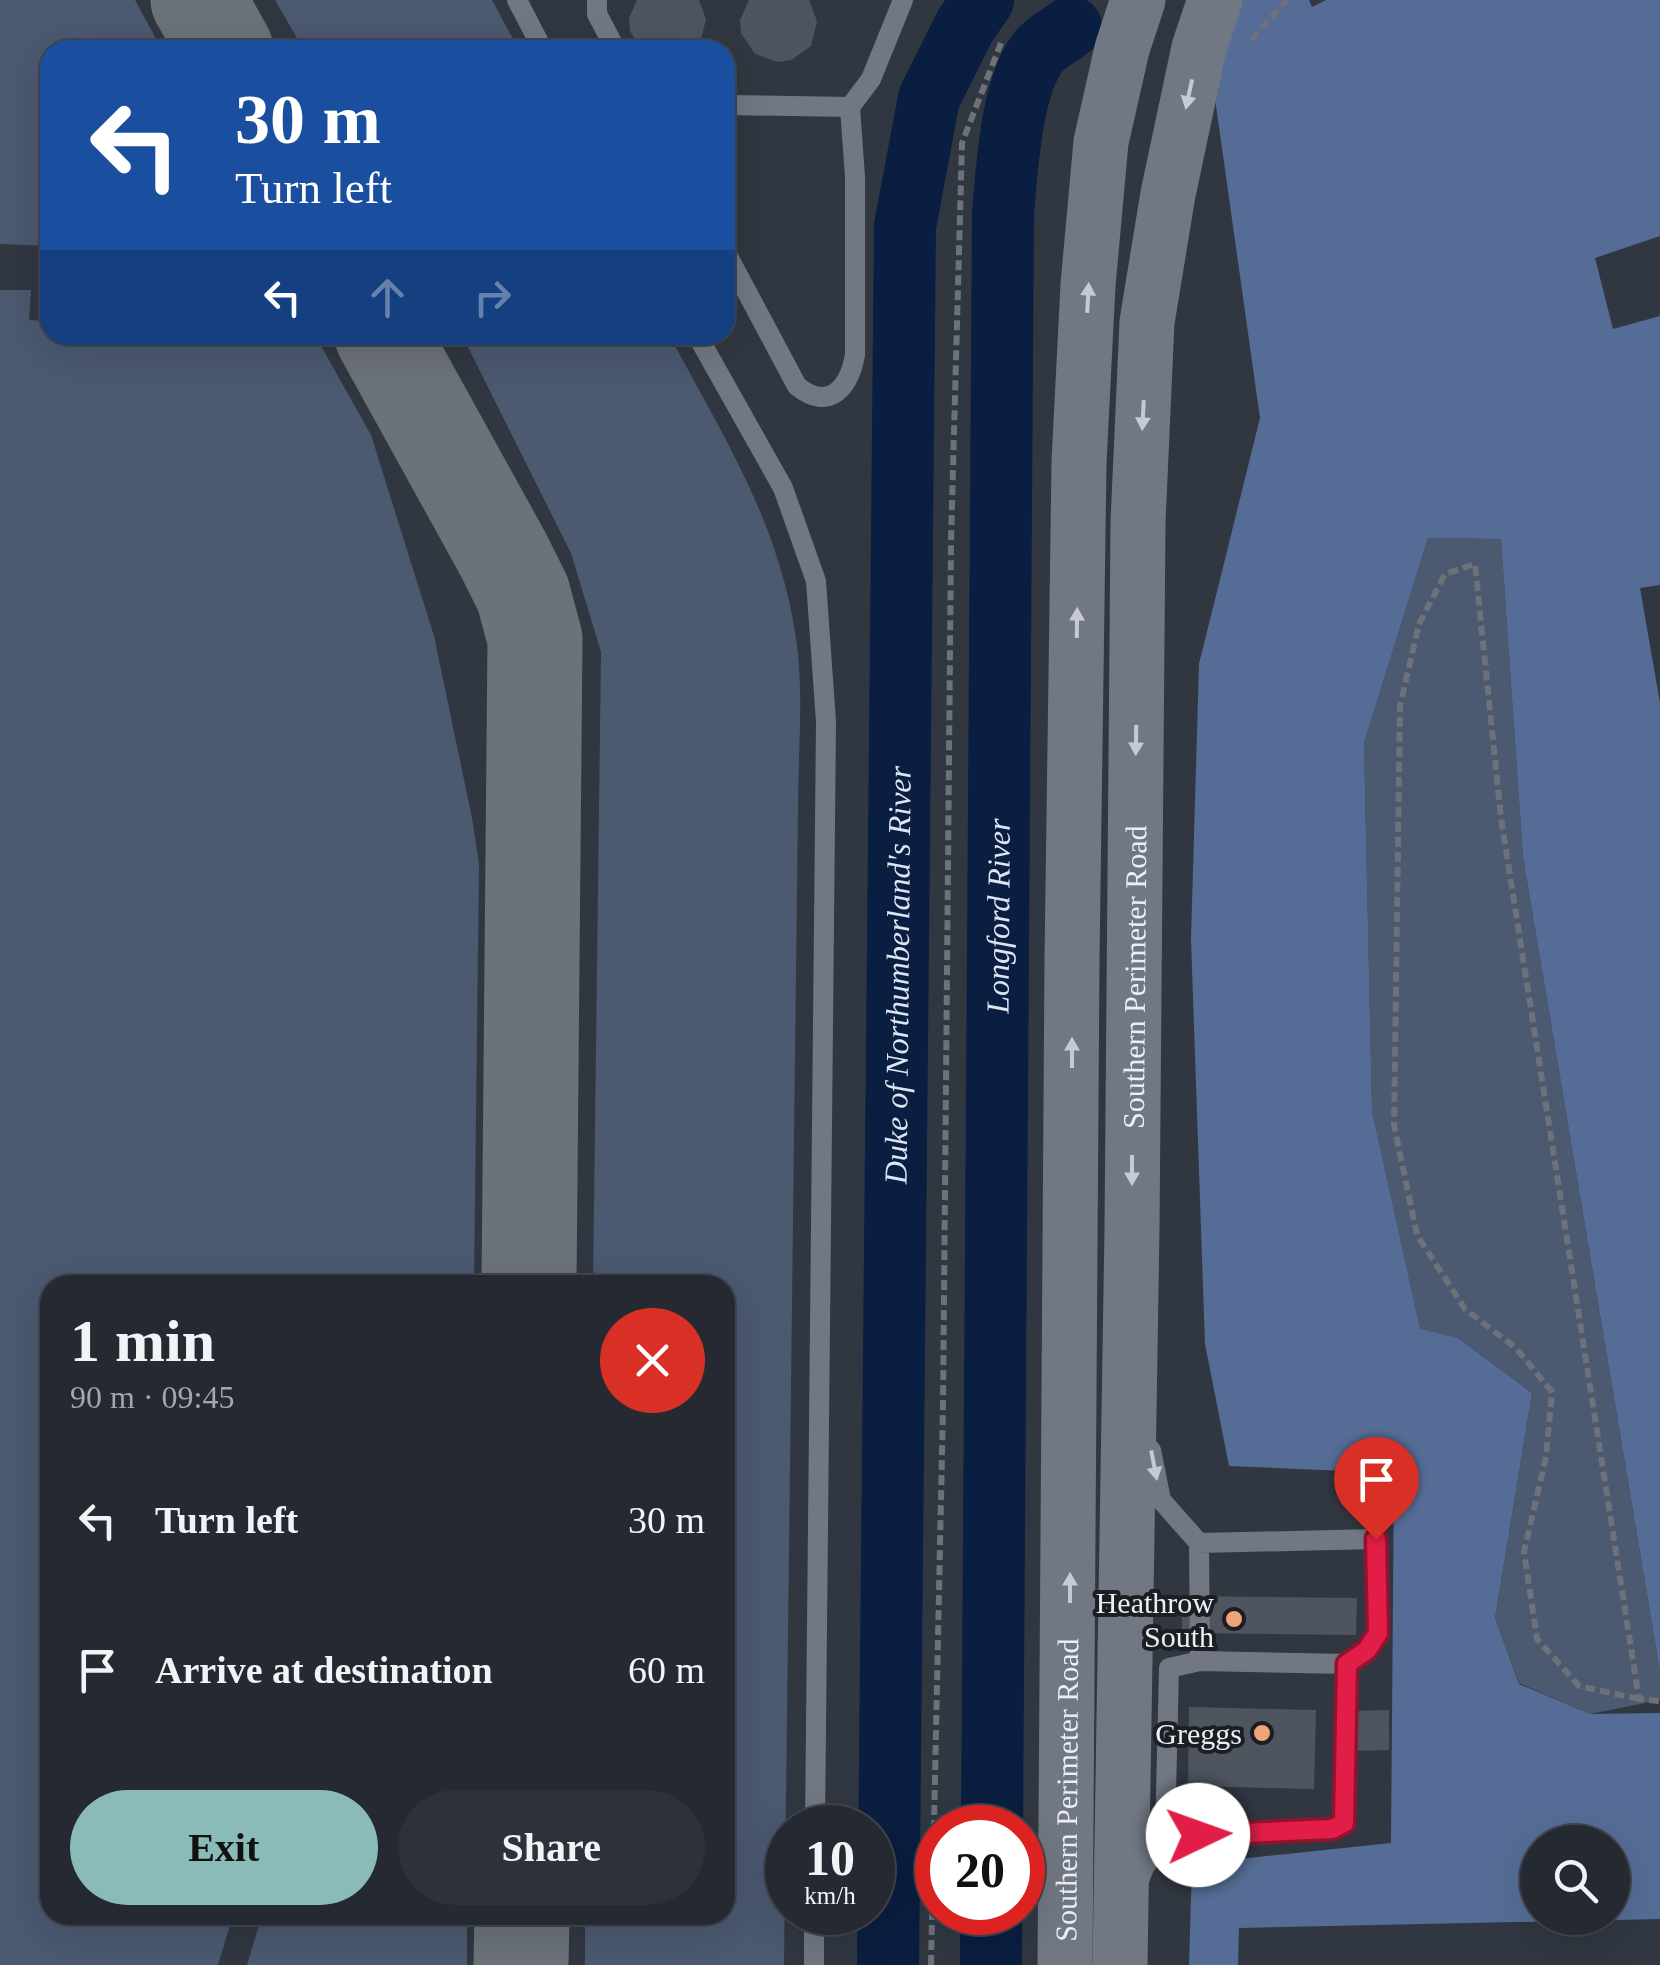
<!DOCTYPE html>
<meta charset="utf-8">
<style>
body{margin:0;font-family:Georgia,serif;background:#2d3139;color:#f1f3f6;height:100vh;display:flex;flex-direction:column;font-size:38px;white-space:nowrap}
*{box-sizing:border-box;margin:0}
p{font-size:32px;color:#a3a6ab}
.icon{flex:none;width:55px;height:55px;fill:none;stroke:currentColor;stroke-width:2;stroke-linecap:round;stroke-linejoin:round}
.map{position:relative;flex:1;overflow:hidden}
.panel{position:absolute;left:40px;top:1275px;width:695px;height:650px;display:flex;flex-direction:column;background:#252931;border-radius:30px;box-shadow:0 10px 40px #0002,0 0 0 2px #42454d}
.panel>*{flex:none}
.hud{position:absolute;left:40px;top:40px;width:695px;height:305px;border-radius:30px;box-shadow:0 10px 40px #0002,0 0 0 2px #42454d;background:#1a4fa0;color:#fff;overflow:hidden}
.tools{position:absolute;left:1520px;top:1825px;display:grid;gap:20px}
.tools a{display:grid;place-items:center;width:110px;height:110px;border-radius:50%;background:#252931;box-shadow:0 10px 40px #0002,0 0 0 2px #42454d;font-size:50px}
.speed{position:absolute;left:765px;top:1805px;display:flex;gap:20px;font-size:50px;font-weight:700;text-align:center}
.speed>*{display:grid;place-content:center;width:130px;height:130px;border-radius:50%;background:#252931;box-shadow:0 10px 40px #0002,0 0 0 2px #42454d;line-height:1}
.speed small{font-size:25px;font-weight:400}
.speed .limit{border:15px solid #d22;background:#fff;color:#111}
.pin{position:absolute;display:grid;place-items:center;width:85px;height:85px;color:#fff;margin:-102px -42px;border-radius:50% 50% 50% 0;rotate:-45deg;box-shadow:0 0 10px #0007}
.pin .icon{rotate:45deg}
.me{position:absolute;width:110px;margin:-55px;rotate:87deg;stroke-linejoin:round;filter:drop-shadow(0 0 8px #0008)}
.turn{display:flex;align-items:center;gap:35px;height:210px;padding:0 30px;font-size:45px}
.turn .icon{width:130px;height:130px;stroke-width:2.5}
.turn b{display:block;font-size:70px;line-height:85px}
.lanes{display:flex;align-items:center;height:95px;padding:0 30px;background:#0003;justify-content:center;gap:50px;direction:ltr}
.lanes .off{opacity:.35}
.round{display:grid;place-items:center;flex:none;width:105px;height:105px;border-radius:52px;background:#2d3139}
.headline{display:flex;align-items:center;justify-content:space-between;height:170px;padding:0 30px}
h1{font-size:60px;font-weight:800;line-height:75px}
.primary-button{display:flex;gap:20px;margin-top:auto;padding:20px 30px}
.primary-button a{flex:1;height:115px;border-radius:60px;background:#8bbbb9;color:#111;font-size:40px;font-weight:800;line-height:115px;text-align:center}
.primary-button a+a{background:#2d3139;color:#f1f3f6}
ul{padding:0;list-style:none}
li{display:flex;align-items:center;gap:30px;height:150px;padding:0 30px}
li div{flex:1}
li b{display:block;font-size:38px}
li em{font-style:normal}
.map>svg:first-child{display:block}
</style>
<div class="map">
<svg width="1660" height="1965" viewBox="0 0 1660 1965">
<rect width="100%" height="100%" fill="#313741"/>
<path fill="#4b5971" d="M0 0H135L162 50H50V246L0 244Z
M275 0H492L519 50H304Z
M0 290H31L29 320 50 321V335H315L371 435 434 636 472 818 479 864 474 1285H50V1915H233L218 1965H0Z
M462 335H669C726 441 784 530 798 654 803 704 798 757 798 808L784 1965H585V1915H725V1285H593L601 652 571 553Z
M1428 538 1501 539 1523 857 1660 1671V1700L1590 1714 1519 1683 1495 1618 1532 1393 1458 1338 1420 1330 1372 1111 1364 743Z
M262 1915H467V1965H247Z"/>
<path fill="#556d96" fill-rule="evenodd" d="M1238 0H1309L1312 7 1326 0H1660V236L1595 258 1613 329 1660 316V585L1640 588 1660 703V1671L1523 857 1501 539 1428 538 1364 743 1372 1111 1420 1329 1458 1338 1532 1393 1495 1618 1519 1684 1590 1714 1660 1713V1919L1239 1928 1238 1965H1189L1192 1864 1391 1843 1394 1473 1229 1466 1205 1344 1191 939 1199 664 1260 418 1211 70ZM1538 1842H1612V1918H1538Z"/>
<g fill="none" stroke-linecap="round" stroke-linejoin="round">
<g stroke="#0a1e41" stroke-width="62">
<path id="s1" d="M992 1828 1003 213C1007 169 1011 86 1039 51 1047 42 1062 34 1071 27"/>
<path id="s2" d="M888 1965 905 226 929 98 965 26 983 0"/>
<path d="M991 1965V1912"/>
</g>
<path stroke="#6c727a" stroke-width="95" d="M198 0 226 50
M382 335 503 554 523 594 535 639 529 1285
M521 1965 522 1915"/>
</g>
<path fill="#4f555f" d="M637 0H699L706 19 700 44 694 50H642L630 31 629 18Z
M749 0H809L817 21 811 46 791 60 778 62 755 54 741 33 740 20Z
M1182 1596 1357 1598 1356 1635 1182 1633Z
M1189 1707 1316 1710 1314 1789 1188 1786Z
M1389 1710V1750L1353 1751V1711Z"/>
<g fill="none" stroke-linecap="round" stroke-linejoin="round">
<path stroke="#6c717a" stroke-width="6" stroke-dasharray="10 5" stroke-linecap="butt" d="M1251 40 1287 0
M1639 1699 1579 1686 1537 1639 1524 1552 1546 1457 1552 1392 1516 1348 1465 1309 1417 1235 1394 1125 1400 706 1419 624 1445 574 1475 564 1501 818 1639 1699 1660 1701
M931 1965 943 1406 951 541 962 143 1001 43"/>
<path stroke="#717883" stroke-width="20" d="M517 0 543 50
M597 0V14L616 50
M725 105 850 107 871 79 903 0
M725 251 797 386C829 412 849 388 855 355V177L850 107
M697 335 783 488 816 581 826 722 815 1828
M1199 1543 1376 1539 1378 1633 1367 1650 1347 1664
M1165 1837 1332 1829 1344 1823 1347 1664 1200 1661
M1138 1883 1144 1868 1165 1837 1169 1668 1200 1661 1199 1543 1161 1500 1151 1450
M814 1965V1912"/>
<g stroke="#717883" stroke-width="55">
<path id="s3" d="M1065 1965 1072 959 1079 462 1088 285 1101 142 1122 49 1138 0"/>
<path id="s4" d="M1120 1965 1132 1229 1138 522 1147 322 1168 194 1199 48 1215 0"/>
</g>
</g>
<defs><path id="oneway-solid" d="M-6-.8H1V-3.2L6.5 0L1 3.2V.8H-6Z" transform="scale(2.5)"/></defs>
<g fill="#c6cbd3">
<use href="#oneway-solid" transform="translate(1189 94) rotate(102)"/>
<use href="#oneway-solid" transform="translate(1088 298) rotate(-87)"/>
<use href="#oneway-solid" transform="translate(1143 415) rotate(93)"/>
<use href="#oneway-solid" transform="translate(1077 623) rotate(-89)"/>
<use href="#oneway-solid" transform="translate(1136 740) rotate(91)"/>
<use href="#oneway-solid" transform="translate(1072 1053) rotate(-90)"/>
<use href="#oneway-solid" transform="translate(1132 1170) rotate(90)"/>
<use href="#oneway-solid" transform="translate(1154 1465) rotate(79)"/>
<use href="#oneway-solid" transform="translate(1070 1588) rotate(-90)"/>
</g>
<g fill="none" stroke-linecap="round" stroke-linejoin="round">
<g stroke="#92132f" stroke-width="25">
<path id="route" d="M1198 1835 1332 1829 1344 1823 1347 1664 1367 1650 1378 1633 1376 1539"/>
</g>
<use href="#route" stroke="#e11d48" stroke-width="18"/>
</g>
<g fill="#efa377" stroke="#1c1e23" stroke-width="4">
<circle cx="1234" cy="1619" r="10"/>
<circle cx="1262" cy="1733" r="10"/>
</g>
<g text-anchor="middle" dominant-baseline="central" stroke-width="8" stroke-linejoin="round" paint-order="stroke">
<g font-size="30" fill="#ebeff5" stroke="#1c1e23">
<text stroke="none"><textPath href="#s4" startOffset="988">Southern Perimeter Road</textPath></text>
<text stroke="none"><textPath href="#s3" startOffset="175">Southern Perimeter Road</textPath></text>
</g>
<g font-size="30" fill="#ebeff5" stroke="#1c1e23" text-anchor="end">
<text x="1214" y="1602">Heathrow<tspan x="1214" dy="34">South</tspan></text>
<text x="1242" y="1733">Greggs</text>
</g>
<g font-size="32" font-style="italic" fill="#dde5f2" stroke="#1c1e23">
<text stroke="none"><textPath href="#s1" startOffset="912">Longford River</textPath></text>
<text stroke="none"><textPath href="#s2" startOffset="990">Duke of Northumberland's River</textPath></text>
</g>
</g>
</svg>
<div class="tools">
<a><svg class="icon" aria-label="search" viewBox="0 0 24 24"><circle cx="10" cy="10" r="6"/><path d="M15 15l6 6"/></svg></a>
</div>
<div class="speed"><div>10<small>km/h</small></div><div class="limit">20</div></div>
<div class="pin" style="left:1376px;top:1539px;background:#d93025"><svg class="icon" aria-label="arrive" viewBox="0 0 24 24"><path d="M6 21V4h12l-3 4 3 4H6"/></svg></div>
<svg class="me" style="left:1198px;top:1835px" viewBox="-20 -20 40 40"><circle r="19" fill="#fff"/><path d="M0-13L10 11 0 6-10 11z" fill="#e11d48"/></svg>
<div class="hud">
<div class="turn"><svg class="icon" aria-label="left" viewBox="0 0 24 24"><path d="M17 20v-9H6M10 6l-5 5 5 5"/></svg><div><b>30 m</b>Turn left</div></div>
<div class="lanes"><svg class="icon" aria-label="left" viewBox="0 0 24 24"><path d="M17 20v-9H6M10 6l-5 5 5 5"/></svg><svg class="icon off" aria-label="ahead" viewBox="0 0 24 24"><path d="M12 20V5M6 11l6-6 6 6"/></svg><svg class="icon off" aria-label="right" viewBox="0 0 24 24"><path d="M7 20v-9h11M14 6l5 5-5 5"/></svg></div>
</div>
<section class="panel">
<div class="headline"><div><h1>1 min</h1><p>90 m · 09:45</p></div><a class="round" style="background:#d93025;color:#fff"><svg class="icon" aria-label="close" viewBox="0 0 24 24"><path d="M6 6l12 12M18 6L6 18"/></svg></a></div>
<ul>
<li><svg class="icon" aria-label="left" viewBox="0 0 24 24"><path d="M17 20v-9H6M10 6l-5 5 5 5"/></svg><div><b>Turn left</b></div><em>30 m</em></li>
<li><svg class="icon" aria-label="arrive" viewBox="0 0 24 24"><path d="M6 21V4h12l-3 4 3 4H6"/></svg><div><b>Arrive at destination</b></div><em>60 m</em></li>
</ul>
<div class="primary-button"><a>Exit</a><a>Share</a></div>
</section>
</div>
